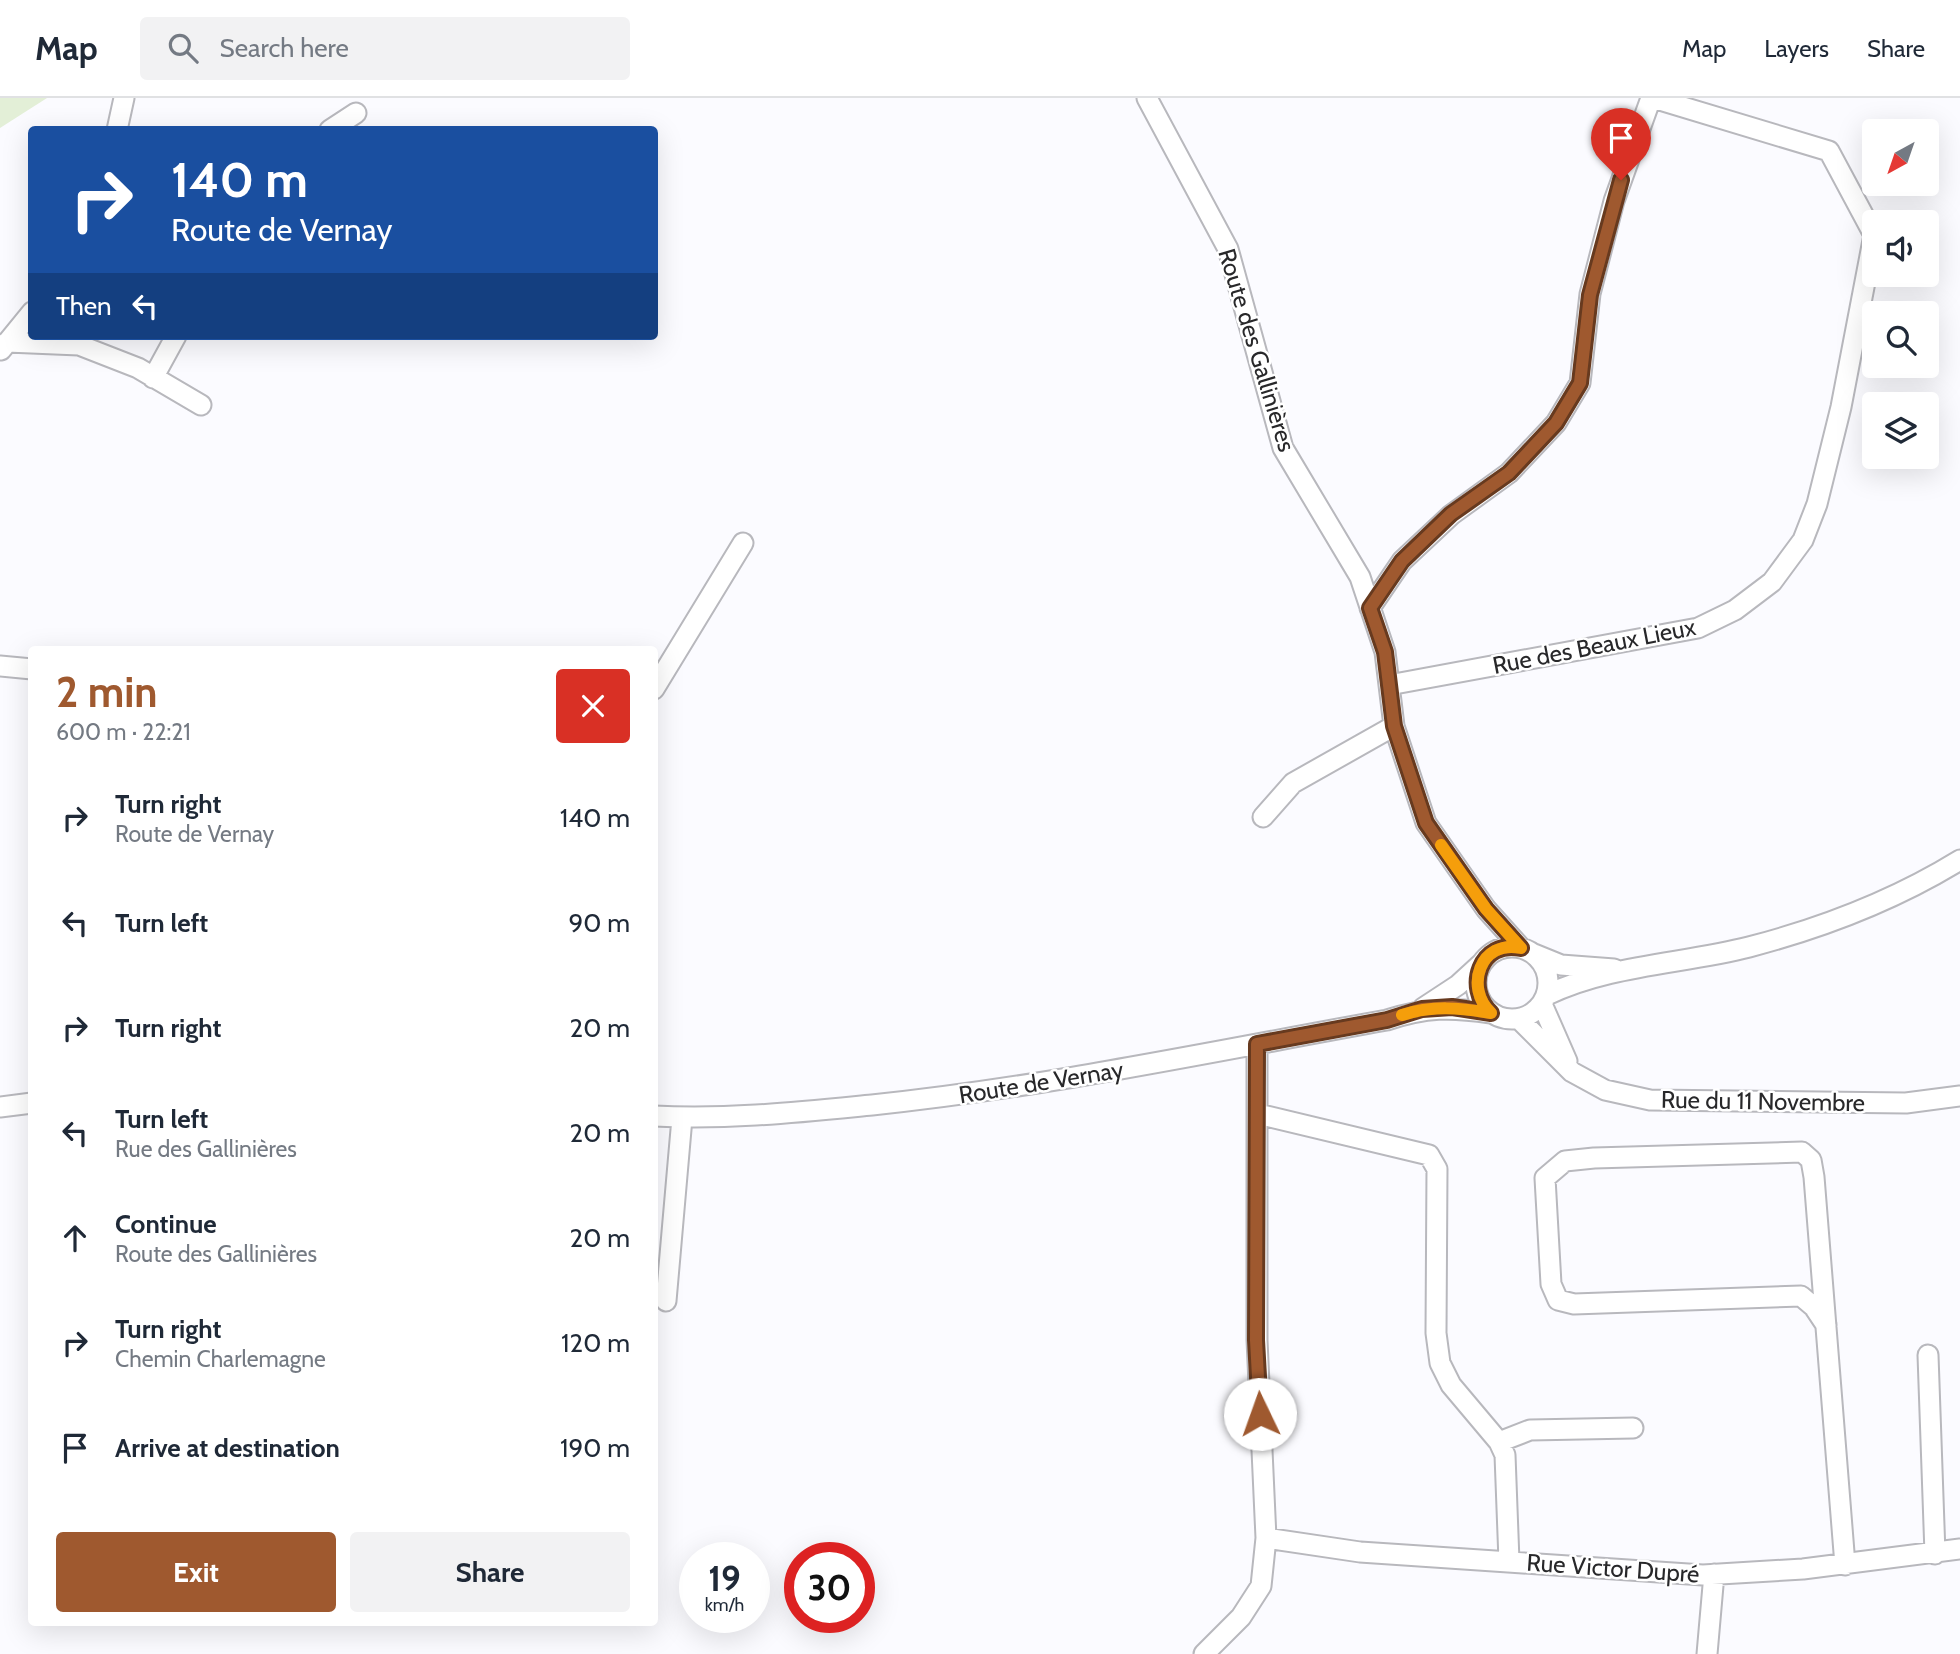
<!DOCTYPE html>
<meta charset="utf-8">
<style>
body{margin:0;font-family:Cabin,sans-serif;background:#f2f2f3;color:#1f2937;height:100vh;display:flex;flex-direction:column;font-size:26px;white-space:nowrap}
*{box-sizing:border-box;margin:0}
p{font-size:23px;color:#747a83}
.icon{flex:none;width:38px;height:38px;fill:none;stroke:currentColor;stroke-width:2;stroke-linecap:round;stroke-linejoin:round}
.map{position:relative;flex:1;overflow:hidden}
.drawer{position:absolute;left:28px;top:548px;width:630px;height:980px;display:flex;flex-direction:column;background:#fff;border-radius:7px;box-shadow:0 7px 28px #0002}
.drawer>*{flex:none}
.top-card{position:absolute;left:28px;top:28px;width:630px;height:214px;border-radius:7px;box-shadow:0 7px 28px #0002;background:#1a4fa0;color:#fff;overflow:hidden}
.needle{width:46px;rotate:220deg}
.buttons{position:absolute;left:1862px;top:21px;display:grid;gap:14px}
.buttons a{display:grid;place-items:center;width:77px;height:77px;border-radius:7px;background:#fff;box-shadow:0 7px 28px #0002;font-size:35px}
.speed{position:absolute;left:679px;top:1444px;display:flex;gap:14px;font-size:35px;font-weight:700;text-align:center}
.speed>*{display:grid;place-content:center;width:91px;height:91px;border-radius:50%;background:#fff;box-shadow:0 7px 28px #0002;line-height:1}
.speed small{font-size:18px;font-weight:400}
.speed .limit{border:10px solid #d22;background:#fff;color:#111}
.pin{position:absolute;display:grid;place-items:center;width:60px;height:60px;color:#fff;margin:-72px -30px;border-radius:50% 50% 50% 0;rotate:-45deg;box-shadow:0 0 7px #0007}
.pin .icon{rotate:45deg}
.me{position:absolute;width:77px;margin:-38px;rotate:357deg;stroke-linejoin:round;filter:drop-shadow(0 0 5px #0008)}
.turn{display:flex;align-items:center;gap:24px;height:147px;padding:0 28px;font-size:32px}
.turn .icon{width:91px;height:91px;stroke-width:2.5}
.turn b{display:block;font-size:49px;line-height:60px}
.then{display:flex;align-items:center;height:66px;padding:0 28px;background:#0003;gap:14px;font-size:26px}
.round{display:grid;place-items:center;flex:none;width:74px;height:74px;border-radius:7px;background:#f2f2f3}
.summary{display:flex;align-items:center;justify-content:space-between;height:119px;padding:0 28px}
h1{font-size:42px;font-weight:700;line-height:52px;color:#9f592f}
.action{display:flex;gap:14px;margin-top:auto;padding:14px 28px}
.action a{flex:1;height:80px;border-radius:7px;background:#9f592f;color:#fff;font-size:28px;font-weight:700;line-height:80px;text-align:center}
.action a+a{background:#f2f2f3;color:#1f2937}
ul{padding:0;list-style:none}
li{display:flex;align-items:center;gap:21px;height:105px;padding:0 28px}
li div{flex:1}
li b{display:block;font-size:26px}
li em{font-style:normal}
header{display:flex;align-items:center;gap:42px;box-sizing:border-box;height:98px;padding:0 35px;background:#fff;border-bottom:2px solid #e0e1e3}
header strong{font-size:33px}
nav{display:flex;gap:38px;margin-inline-start:auto;font-size:24px}
.search{width:490px;height:63px;background:#f2f2f3;display:flex;align-items:center;gap:18px;box-sizing:border-box;padding:0 24px;border-radius:7px;color:#747a83;font-size:26px}
.map>svg:first-child{display:block}
</style>
<header>
<strong>Map</strong>
<div class="search"><svg class="icon" aria-label="search" viewBox="0 0 24 24"><circle cx="10" cy="10" r="6"/><path d="M15 15l6 6"/></svg>Search here</div>
<nav><a>Map</a><a>Layers</a><a>Share</a></nav>
</header>
<div class="map">
<svg width="1960" height="1556" viewBox="0 0 1960 1556">
<rect width="100%" height="100%" fill="#fbfbff"/>
<path fill="#e3efd7" d="M0 0H47L0 30Z"/>
<g fill="none" stroke-linecap="round" stroke-linejoin="round">
<g stroke="#b8b8bd" stroke-width="23">
<path id="minor" d="M1147 0 1228 151 1283 350 1360 479 1385 554 1394 628 1426 725 1486 811 1521 850
M117 32 124 0
M330 32 356 15
M7 244 79 247 138 270 201 307
M1 252 32 214
M153 280 176 238
M1370 510 1402 463 1451 417 1509 375 1556 325 1580 285 1590 196 1614 103 1651 0
M0 568 32 571
M1389 587 1698 530 1735 512 1772 484 1803 442 1817 406 1841 309 1874 137 1829 53 1653 0
M654 591 743 445
M1263 719 1293 685 1394 628
M1476 885a36 36 0 1 1 72 0a36 36 0 1 1-72 0Z
M1534 856 1561 867 1614 871
M1547 897C1609 867 1682 866 1749 849 1822 830 1895 802 1960 762
M1542 906 1567 963
M1423 910 1458 887 1482 865
M1519 921 1572 974 1605 992 1650 1002 1906 1005 1960 998
M0 1009 32 1005
M1258 1016 1429 1057 1437 1071 1436 1235 1440 1265 1451 1287 1499 1344 1505 1357 1509 1463
M654 1018C727 1022 800 1014 872 1007 1045 989 1215 953 1387 922 1427 909 1450 909 1491 915
M666 1203 682 1020
M1826 1227 1814 1209 1801 1198 1574 1206 1558 1202 1551 1186 1545 1080 1565 1063 1594 1060 1802 1054 1811 1062 1814 1079 1845 1467
M1928 1257 1935 1456
M1499 1344 1530 1332 1633 1330
M1266 1440 1360 1454 1703 1477 1803 1471 1960 1451
M1204 1556 1241 1519 1261 1488 1266 1440 1257 1242V946
M1707 1556 1714 1476"/>
</g>
<use href="#minor" stroke="#fff" stroke-width="19"/>
</g>
<g fill="none" stroke-linecap="round" stroke-linejoin="round">
<g stroke="#673a1f" stroke-width="18">
<path id="route" d="M1260 1316 1256 1242 1257 946 1387 922 1422 911 1452 909 1491 915C1464 890 1480 841 1521 850L1486 811 1426 725 1394 628 1385 554 1370 510 1402 463 1451 416 1509 375 1556 325 1580 285 1590 197 1621 82"/>
</g>
<use href="#route" stroke="#9f592f" stroke-width="12"/>
<path stroke="#f59e0b" stroke-width="12" d="M1402 917C1433 907 1460 910 1491 915 1464 890 1480 841 1521 850L1486 811 1441 747"/>
</g>
<g text-anchor="middle" dominant-baseline="central" stroke-width="5" stroke-linejoin="round" paint-order="stroke">
<g font-size="24" fill="#28282a" stroke="#fff">
<text transform="translate(1257 252) rotate(73)">Route des Gallinières</text>
<text transform="translate(1594 548) rotate(-11)">Rue des Beaux Lieux</text>
<text transform="translate(1041 984) rotate(-9)">Route de Vernay</text>
<text transform="translate(1763 1003) rotate(1)">Rue du 11 Novembre</text>
<text transform="translate(1613 1470) rotate(4)">Rue Victor Dupré</text>
</g>
</g>
</svg>
<div class="buttons">
<a><svg class="needle" viewBox="-14 -14 28 28"><path d="M0-13l5 13h-10z" fill="#e53935"/><path d="M0 13l5-13h-10z" fill="#747a83"/></svg></a>
<a><svg class="icon" aria-label="sound" viewBox="0 0 24 24"><path d="M4 9h4l5-4v14l-5-4H4zM17 9q2 3 0 6"/></svg></a>
<a><svg class="icon" aria-label="search" viewBox="0 0 24 24"><circle cx="10" cy="10" r="6"/><path d="M15 15l6 6"/></svg></a>
<a><svg class="icon" aria-label="layers" viewBox="0 0 24 24"><path d="M12 4l9 5-9 5-9-5zM3 14l9 5 9-5"/></svg></a>
</div>
<div class="speed"><div>19<small>km/h</small></div><div class="limit">30</div></div>
<div class="pin" style="left:1621px;top:82px;background:#d93025"><svg class="icon" aria-label="arrive" viewBox="0 0 24 24"><path d="M6 21V4h12l-3 4 3 4H6"/></svg></div>
<svg class="me" style="left:1260px;top:1316px" viewBox="-20 -20 40 40"><circle r="19" fill="#fff"/><path d="M0-13L10 11 0 6-10 11z" fill="#9f592f"/></svg>
<div class="top-card">
<div class="turn"><svg class="icon" aria-label="right" viewBox="0 0 24 24"><path d="M7 20v-9h11M14 6l5 5-5 5"/></svg><div><b>140 m</b>Route de Vernay</div></div>
<div class="then">Then<svg class="icon" aria-label="left" viewBox="0 0 24 24"><path d="M17 20v-9H6M10 6l-5 5 5 5"/></svg></div>
</div>
<section class="drawer">
<div class="summary"><div><h1>2 min</h1><p>600 m · 22:21</p></div><a class="round" style="background:#d93025;color:#fff"><svg class="icon" aria-label="close" viewBox="0 0 24 24"><path d="M6 6l12 12M18 6L6 18"/></svg></a></div>
<ul>
<li><svg class="icon" aria-label="right" viewBox="0 0 24 24"><path d="M7 20v-9h11M14 6l5 5-5 5"/></svg><div><b>Turn right</b><p>Route de Vernay</p></div><em>140 m</em></li>
<li><svg class="icon" aria-label="left" viewBox="0 0 24 24"><path d="M17 20v-9H6M10 6l-5 5 5 5"/></svg><div><b>Turn left</b></div><em>90 m</em></li>
<li><svg class="icon" aria-label="right" viewBox="0 0 24 24"><path d="M7 20v-9h11M14 6l5 5-5 5"/></svg><div><b>Turn right</b></div><em>20 m</em></li>
<li><svg class="icon" aria-label="left" viewBox="0 0 24 24"><path d="M17 20v-9H6M10 6l-5 5 5 5"/></svg><div><b>Turn left</b><p>Rue des Gallinières</p></div><em>20 m</em></li>
<li><svg class="icon" aria-label="ahead" viewBox="0 0 24 24"><path d="M12 20V5M6 11l6-6 6 6"/></svg><div><b>Continue</b><p>Route des Gallinières</p></div><em>20 m</em></li>
<li><svg class="icon" aria-label="right" viewBox="0 0 24 24"><path d="M7 20v-9h11M14 6l5 5-5 5"/></svg><div><b>Turn right</b><p>Chemin Charlemagne</p></div><em>120 m</em></li>
<li><svg class="icon" aria-label="arrive" viewBox="0 0 24 24"><path d="M6 21V4h12l-3 4 3 4H6"/></svg><div><b>Arrive at destination</b></div><em>190 m</em></li>
</ul>
<div class="action"><a>Exit</a><a>Share</a></div>
</section>
</div>
